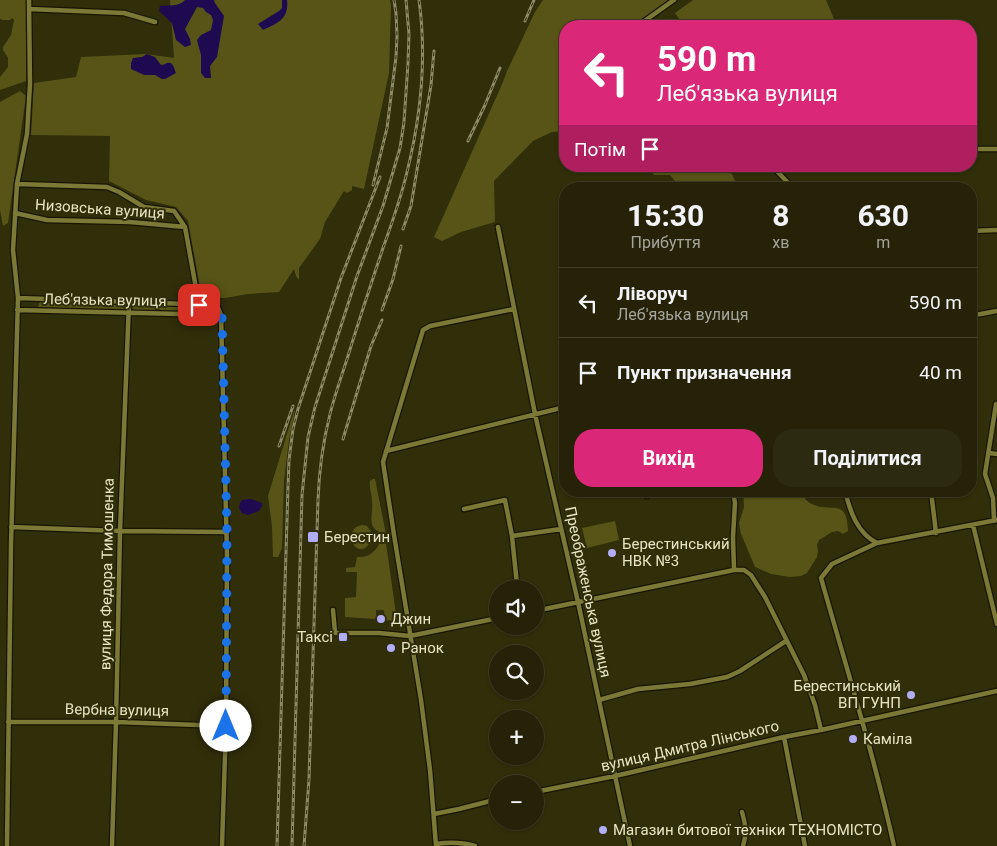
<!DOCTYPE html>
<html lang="uk">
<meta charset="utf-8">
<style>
body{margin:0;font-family:Roboto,sans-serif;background:#2d2a12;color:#f1f3f6;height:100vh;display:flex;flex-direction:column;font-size:19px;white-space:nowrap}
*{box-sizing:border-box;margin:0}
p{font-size:16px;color:#a3a49c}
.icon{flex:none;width:28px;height:28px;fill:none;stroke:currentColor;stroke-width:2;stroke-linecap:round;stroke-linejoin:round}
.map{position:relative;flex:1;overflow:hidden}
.drawer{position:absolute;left:559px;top:182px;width:418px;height:315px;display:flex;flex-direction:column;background:#252208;border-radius:20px;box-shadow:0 1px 4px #0004,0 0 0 1px #423f29}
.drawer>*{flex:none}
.guide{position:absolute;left:559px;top:20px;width:418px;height:152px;border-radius:20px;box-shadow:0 1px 4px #0004,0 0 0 1px #423f29;background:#db2777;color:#fff;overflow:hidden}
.fabs{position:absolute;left:489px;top:580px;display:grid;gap:10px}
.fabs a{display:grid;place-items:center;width:55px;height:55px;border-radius:50%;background:#252208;box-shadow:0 1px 4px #0004,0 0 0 1px #423f29;font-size:25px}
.pin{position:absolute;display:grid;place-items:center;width:42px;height:42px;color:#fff;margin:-21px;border-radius:10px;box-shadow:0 2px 8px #0006}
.me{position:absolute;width:55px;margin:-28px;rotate:0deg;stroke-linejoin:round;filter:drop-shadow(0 0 4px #0008)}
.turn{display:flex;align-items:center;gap:18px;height:105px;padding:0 15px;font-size:22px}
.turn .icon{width:65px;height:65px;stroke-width:2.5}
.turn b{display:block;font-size:35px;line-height:42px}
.then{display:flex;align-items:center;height:48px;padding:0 15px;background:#0003;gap:10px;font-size:19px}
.eta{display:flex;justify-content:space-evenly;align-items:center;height:85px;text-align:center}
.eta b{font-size:30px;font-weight:700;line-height:35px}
.primary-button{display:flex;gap:10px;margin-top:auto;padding:10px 15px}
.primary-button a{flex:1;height:58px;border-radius:20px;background:#db2777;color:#fff;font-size:20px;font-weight:700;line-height:58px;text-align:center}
.primary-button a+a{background:#2d2a12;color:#f1f3f6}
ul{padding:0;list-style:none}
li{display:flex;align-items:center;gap:15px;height:70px;padding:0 15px;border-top:1px solid #423f29}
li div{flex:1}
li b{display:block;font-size:19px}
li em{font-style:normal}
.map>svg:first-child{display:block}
</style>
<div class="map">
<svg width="997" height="846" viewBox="0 0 997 846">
<rect width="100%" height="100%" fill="#312e0a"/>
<path fill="#585417" d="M0 0H26V81L0 90V77L8 67V58L3 50V47L11 35 14 20 12 18 10 20H3L0 19Z
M170 0H390L391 6 389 73 364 189 352 186V190L347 193 344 191 325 222 320 239 299 268V280L296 276 294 269 279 292 248 294 225 298H202L188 221 176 207 146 200 109 181 110 136 31 135 34 83 76 77 81 57 146 54 174 58Z
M543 0H674L638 26H565V131L552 132 533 141 494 181 495 222 461 232 442 241 434 237 503 82 507 71 535 12Z
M693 0H826L837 26H684L675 13Z
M20 91 26 96 8 223 3 226 0 210V102Z
M653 166H721L726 171 732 174 736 183 740 189H712L709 184 689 189H677L675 181 670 175H654L651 169Z
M40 301 123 304 124 310 114 311 38 307Z
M131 305 194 307 195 310 194 313 131 311Z
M294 411H295L289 440 284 481 282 548 278 557H273L272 526 268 496Z
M373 479H375L386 534C364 529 374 516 372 501 372 494 369 488 370 481Z
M743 491H800C803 495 806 501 810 503 830 515 847 495 848 531L843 534 838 531 832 532 819 540 817 545 818 551 817 557 807 573 801 576 790 577 771 574 755 567 741 534 739 523 744 507Z
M615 521 619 540 587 548 582 528Z
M362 525 367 526 371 532C371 536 371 541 369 544 363 554 351 549 352 536 352 529 355 527 362 525Z
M380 542 386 543 397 621 385 620 384 610H376V619L345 617V598L356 597 357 572H346V568L355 567 357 557C368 558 376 552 380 542Z"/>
<path fill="#1e0a51" d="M185 0H214L215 3 224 16 217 57 210 66 211 78H205L201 73V55L197 40 201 35 211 30 213 20 211 15 206 12 203 8 197 7 185 29 190 39 191 45 185 47 176 40 172 23 159 11 160 6C168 5 179 7 185 0Z
M282 0H287C289 19 278 23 263 30L258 24 279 11 282 8Z
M147 54 155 57 161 65C163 65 165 64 167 63 173 61 174 68 176 73L165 79H162L155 75H144L131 69V63L133 58 142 57Z
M251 499 262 503V506L259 511 248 515 242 513 239 508 240 503 242 500Z"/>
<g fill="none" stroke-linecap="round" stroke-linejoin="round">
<g stroke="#181603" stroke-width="7">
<path id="street" d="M29 9 124 13 155 22
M648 26 643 22 674 0
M970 149H997
M772 166 794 189
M17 184 107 187 119 192 144 207 174 211 185 227 199 305
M710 187V189
M15 213 47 220 130 222 185 227
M498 227 535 414 578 602 630 846
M970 231 997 230
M18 298 217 305 221 315 227 554 226 726 222 846
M17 310 221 315
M970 316 997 311
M386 451 565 407
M989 453 997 454
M646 491 647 496
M733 491 735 503 733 537 734 570
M845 491C850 511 857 533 877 543
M931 491 936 533
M464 509 505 500 512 536 517 585
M994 521 993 498 985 474 996 404
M973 525 997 624
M11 527 120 531 227 532
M512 536 561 529
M333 610 335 633H379L410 636 498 618
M535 611 734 570H744L751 575 765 597 804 675 815 705 821 730
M599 700 638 689 690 684 727 677 740 671 786 641
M8 722H116L226 726
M784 737 805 846
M535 792 615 776 784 737 821 730 997 691
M742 812C746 827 747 831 743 846
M434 814 459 809 498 799
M436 844C450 842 461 842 475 846
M7 846 11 545 18 298 13 250 17 184 27 134 30 84 29 0
M112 846 116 722 120 531 129 302
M436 846 430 770 421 700 394 535 383 462 423 330 430 326 514 309
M894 846C874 755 846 667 821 578L832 564 877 543 997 520"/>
</g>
<use href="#street" stroke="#7c7835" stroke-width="4.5"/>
<g stroke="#8c8a67" stroke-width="3">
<path id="rail" d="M525 21 534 0
M468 141 485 105 500 68
M373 185 387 128 396 57 397 36 396 13 394 0
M403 229 411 206 431 85 434 51
M382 310 393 279 401 246
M343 439 371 346 382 320
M279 446 293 406
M277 846 288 487 289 460 293 429 298 409 341 278 380 177
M292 846 302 495 308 437 315 407 357 276 383 206 400 148 404 122 408 63 409 34 406 0
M304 846 309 779 318 500C319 471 323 442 330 414 335 394 342 375 348 356 359 320 371 284 383 248 392 223 401 198 407 172 421 116 427 58 419 0"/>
</g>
<use href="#rail" stroke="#312e0a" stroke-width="1" stroke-dasharray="4" stroke-linecap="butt"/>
</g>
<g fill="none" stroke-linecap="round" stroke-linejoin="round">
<path stroke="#1a73e8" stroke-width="9" stroke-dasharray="0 16.2" d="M199 305H217L222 315 227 532 226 726"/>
</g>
<g fill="#b1adfa" stroke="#312e0a" stroke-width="2">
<rect x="307" y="531" width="12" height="12" rx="2.5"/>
<circle cx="612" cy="553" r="5"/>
<circle cx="381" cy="619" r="5"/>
<rect x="338" y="632" width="10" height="10" rx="2.5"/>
<circle cx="391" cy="648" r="5"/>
<circle cx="911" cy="695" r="5"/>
<circle cx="853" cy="739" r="5"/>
<circle cx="603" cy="830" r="5"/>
</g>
<g text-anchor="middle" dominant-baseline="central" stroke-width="4" stroke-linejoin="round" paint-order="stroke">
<g font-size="15" fill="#e6e5c3" stroke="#312e0a">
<text transform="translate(100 209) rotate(4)">Низовська вулиця</text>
<text transform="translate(105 300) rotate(1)">Леб'язька вулиця</text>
<text transform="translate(107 574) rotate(-89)">вулиця Федора Тимошенка</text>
<text transform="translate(588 592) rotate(78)">Преображенська вулиця</text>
<text transform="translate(117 710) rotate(1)">Вербна вулиця</text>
<text transform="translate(690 746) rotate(-13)">вулиця Дмитра Лінського</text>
</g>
<g font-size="15" fill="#e6e5c3" stroke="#312e0a" text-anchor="start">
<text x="324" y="537">Берестин</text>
<text x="622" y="544">Берестинський<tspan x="622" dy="17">НВК №3</tspan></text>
<text x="391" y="619">Джин</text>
<text x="333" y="637" text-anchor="end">Таксі</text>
<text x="401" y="648">Ранок</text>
<text x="901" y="686" text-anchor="end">Берестинський<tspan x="901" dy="17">ВП ГУНП</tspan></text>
<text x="863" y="739">Каміла</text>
<text x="613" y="830">Магазин битової техніки ТЕХНОМІСТО</text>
</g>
</g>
</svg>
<div class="fabs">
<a><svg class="icon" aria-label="sound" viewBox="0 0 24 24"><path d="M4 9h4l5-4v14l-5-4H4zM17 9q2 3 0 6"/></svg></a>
<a><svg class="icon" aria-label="search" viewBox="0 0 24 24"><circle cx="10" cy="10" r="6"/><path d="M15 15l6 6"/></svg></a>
<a>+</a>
<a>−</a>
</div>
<div class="pin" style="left:199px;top:305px;background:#d93025"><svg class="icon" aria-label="arrive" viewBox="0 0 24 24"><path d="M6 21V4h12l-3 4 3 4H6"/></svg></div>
<svg class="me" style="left:226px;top:726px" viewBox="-20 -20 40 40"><circle r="19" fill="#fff"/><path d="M0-13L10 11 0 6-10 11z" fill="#1a73e8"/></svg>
<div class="guide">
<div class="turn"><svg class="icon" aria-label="left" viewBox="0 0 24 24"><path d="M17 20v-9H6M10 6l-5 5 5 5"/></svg><div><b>590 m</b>Леб'язька вулиця</div></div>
<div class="then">Потім<svg class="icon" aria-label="arrive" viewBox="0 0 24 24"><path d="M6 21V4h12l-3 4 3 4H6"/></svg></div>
</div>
<section class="drawer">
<div class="eta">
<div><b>15:30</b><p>Прибуття</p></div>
<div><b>8</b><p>хв</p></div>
<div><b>630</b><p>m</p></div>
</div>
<ul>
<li><svg class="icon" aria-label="left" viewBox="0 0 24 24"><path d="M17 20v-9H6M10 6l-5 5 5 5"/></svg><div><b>Ліворуч</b><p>Леб'язька вулиця</p></div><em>590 m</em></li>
<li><svg class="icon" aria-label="arrive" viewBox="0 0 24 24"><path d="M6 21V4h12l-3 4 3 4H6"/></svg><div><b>Пункт призначення</b></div><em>40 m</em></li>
</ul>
<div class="primary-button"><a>Вихід</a><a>Поділитися</a></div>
</section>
</div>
